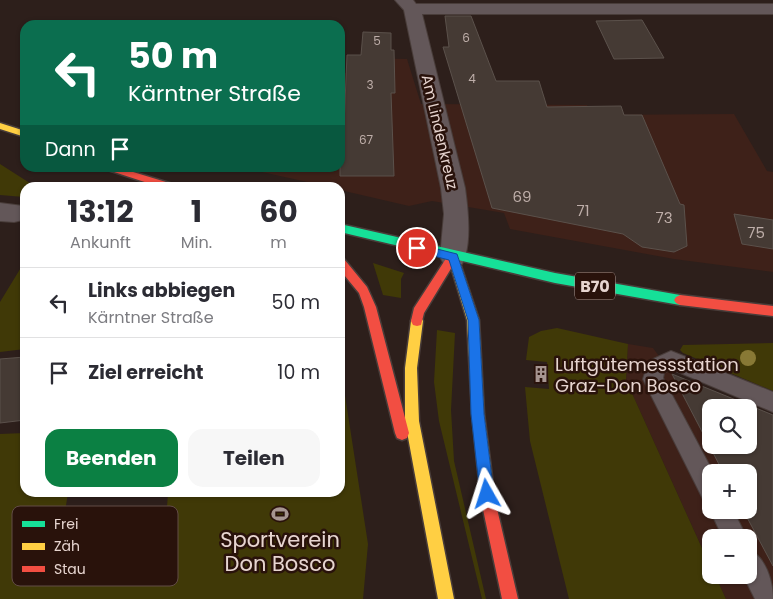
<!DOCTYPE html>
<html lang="de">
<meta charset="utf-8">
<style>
body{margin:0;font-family:Poppins,sans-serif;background:#f7f7f7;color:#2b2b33;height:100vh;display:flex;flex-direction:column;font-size:19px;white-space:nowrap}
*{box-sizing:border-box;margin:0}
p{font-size:16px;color:#7c7c81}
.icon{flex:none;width:28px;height:28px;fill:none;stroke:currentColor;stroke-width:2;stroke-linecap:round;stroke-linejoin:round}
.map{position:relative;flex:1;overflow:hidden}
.sheet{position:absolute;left:20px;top:182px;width:325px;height:315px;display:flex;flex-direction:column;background:#fff;border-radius:15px;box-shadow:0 1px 4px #0004}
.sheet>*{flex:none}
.guide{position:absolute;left:20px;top:20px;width:325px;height:152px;border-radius:15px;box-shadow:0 1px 4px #0004;background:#0b6e4f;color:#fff;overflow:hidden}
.fabs{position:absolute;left:702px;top:399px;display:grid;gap:10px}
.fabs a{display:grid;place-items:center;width:55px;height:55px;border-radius:10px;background:#fff;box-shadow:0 1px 4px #0004;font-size:25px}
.pin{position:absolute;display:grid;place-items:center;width:42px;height:42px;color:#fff;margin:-21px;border:2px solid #fff;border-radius:50%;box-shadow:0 1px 5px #0007}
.me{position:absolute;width:55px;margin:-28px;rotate:354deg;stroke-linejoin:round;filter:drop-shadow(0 0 4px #0008)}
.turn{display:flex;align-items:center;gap:18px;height:105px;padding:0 25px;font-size:22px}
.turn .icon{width:65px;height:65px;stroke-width:2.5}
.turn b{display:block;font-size:35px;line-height:42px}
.then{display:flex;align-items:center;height:48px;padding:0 25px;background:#0003;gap:10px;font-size:19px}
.eta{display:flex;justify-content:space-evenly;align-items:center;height:85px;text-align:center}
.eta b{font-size:30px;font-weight:700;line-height:35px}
.action{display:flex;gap:10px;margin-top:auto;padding:10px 25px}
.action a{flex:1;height:58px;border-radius:15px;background:#0b8043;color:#fff;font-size:20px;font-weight:700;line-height:58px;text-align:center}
.action a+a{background:#f7f7f7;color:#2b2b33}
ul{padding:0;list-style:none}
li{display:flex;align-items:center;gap:15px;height:70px;padding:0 25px;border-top:1px solid #e1e1e2}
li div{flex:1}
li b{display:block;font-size:19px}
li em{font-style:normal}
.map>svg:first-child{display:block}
</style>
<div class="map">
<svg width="773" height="599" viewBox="0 0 773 599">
<rect width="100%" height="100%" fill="#2d1f1b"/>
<path fill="#3e2119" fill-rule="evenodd" d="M356 58 407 59 421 104 587 105 590 115 734 114 767 171 773 172V272L674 259 510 229 504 213 432 201 409 206 340 190V188L330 187 248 169 340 168V73H355Z
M628 344 653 348 675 378 711 408V445H749V408L773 419V599H726L715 575H749V538H711V568L626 380ZM711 472H749V510H711Z"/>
<path fill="#403907" d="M0 164 36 187 25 188V199L24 197 0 195Z
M25 261V349L0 352V302Z
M373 263 404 273 401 279V298L383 295Z
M557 328 628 344 626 380 711 568V575H715L726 599H569L530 441 525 387 549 389 547 362 526 360 529 337 541 331Z
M437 330 455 333 451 410 454 461 486 599H482L439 421 434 382Z
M773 343V391L683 353 680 350 683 345Z
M340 363 368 544 363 599H0V434L25 433V492L68 493 62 530 166 521 168 493 340 492Z"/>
<path fill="#453a34" stroke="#5b514b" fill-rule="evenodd" d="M445 16H471L496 81H539L547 107 621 106 624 115H642L680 204 684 205 687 246 674 252 642 247 623 234 492 208 443 47H449Z
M642 20 664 58 614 59 596 21Z
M363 32 391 33V50H394L395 93H391L394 176H340V126H344L347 55H361Z
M734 214 773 220V249L742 244Z
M25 357V420L0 423V359Z
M672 374 773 415V566L743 510H749V472H723ZM711 408H749V445H711Z"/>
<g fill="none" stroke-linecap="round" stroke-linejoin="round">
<g stroke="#493d3a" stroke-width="2">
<path id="lane" d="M671 351 773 392V412L671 369 664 373 663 378 713 472H711V502L703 499 643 379 649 361Z
M711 507V510H733L747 538H723L710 510Z
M749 550C766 557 773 582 773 599H755L743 575H749Z"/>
</g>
<g stroke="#493d3a" stroke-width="2">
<path id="street" d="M395 0H413L416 4H773V14H422L465 188C468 210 472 245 462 264L453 268 444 264 440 257 444 214 441 188 404 10Z
M0 203 23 206 25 215 23 220 14 222 0 221Z"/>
</g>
<g stroke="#493d3a" stroke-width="3">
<path id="fast" d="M340 224 555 273 680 295 684 297 686 300 684 303 680 305 555 283 340 232Z"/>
</g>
<g stroke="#493d3a" stroke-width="3">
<path id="slow" d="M0 123 25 131V137L0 129Z
M453 253 458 257 479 320 484 414 495 500 493 505 488 507 483 505 481 500 472 414 467 320 448 257Z
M417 316 421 317 423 321 417 368 419 421 454 599H438L405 421V368L411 321 413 317Z"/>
</g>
<g stroke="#493d3a" stroke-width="3">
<path id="jam" d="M107 168H120L179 186 181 188H163L108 170Z
M453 253 458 257 424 313 421 325 417 326 413 325 411 321 414 308 449 254Z
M340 258 344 259 367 287 376 307 409 433 407 438 402 440 397 438 395 433 364 307 359 293 340 270Z
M680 295 773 306V316L680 305 676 303 674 300 676 297Z
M488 493 493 495 495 500 518 599H502L481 500 483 495Z"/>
</g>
<use href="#lane" fill="#635759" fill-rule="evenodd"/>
<use href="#street" fill="#635759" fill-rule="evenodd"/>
<use href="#fast" fill="#16e098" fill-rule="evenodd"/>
<use href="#slow" fill="#ffcf43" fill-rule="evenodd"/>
<use href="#jam" fill="#f24e42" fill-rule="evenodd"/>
</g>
<circle fill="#887935" cx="748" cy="358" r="8"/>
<path fill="#1a73e8" stroke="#114b97" d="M417 244 457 254 479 320 484 414 494 494 492 500 487 502 482 500 480 494 471 414 468 320 449 260 414 251 412 248 414 245Z"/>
<defs>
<g id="building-bare" transform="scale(1.35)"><path d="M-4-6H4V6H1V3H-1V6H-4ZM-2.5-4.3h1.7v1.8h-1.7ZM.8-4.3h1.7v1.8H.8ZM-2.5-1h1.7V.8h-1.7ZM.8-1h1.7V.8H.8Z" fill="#a69591" stroke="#29120b" stroke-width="2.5" paint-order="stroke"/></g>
<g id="stadium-bare" transform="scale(1.35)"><path d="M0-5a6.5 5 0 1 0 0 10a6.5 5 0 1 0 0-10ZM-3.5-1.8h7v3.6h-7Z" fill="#a69591" stroke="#29120b" stroke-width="2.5" paint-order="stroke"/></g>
</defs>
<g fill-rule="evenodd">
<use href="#building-bare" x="541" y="374"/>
<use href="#stadium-bare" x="280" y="514"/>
</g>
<g text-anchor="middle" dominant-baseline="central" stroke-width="5" stroke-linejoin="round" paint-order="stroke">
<g font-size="12" fill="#beaea9">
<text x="466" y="37">6</text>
<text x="377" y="40">5</text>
<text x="472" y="78">4</text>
<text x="370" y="84">3</text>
<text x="366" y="139">67</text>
</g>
<g font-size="15" fill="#e7d5d0" stroke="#29120b">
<text transform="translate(440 132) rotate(77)">Am Lindenkreuz</text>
</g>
<g font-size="15" fill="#beaea9">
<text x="522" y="196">69</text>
<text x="583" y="210">71</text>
<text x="664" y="217">73</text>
<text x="756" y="232">75</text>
</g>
<rect fill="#29120b" stroke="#ae9a95" stroke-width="1" x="575" y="272.5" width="40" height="27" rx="4"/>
<g font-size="16" font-weight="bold" fill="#e7d5d0">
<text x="595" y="286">B70</text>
</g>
<g font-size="18" fill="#e7d5d0" stroke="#29120b" text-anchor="start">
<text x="555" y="364">Luftgütemessstation<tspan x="555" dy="21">Graz-Don Bosco</tspan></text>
</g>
<g font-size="21" fill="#e7d5d0" stroke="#29120b">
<text x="280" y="539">Sportverein<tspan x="280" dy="24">Don Bosco</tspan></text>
</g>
</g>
<rect x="12" y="506" width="166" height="80" rx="8" fill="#29120b" stroke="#624c46" stroke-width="1"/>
<rect x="22" y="521" width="23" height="6" fill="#16e098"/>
<rect x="22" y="543" width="23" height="7" fill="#ffcf43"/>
<rect x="22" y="566" width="23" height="6" fill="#f24e42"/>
<g font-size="14" fill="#e7d5d0">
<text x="54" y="529">Frei</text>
<text x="54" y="551">Zäh</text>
<text x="54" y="574">Stau</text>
</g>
</svg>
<div class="fabs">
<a><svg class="icon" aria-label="search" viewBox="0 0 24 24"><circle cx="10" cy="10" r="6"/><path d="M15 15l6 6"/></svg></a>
<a>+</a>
<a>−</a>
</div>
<div class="pin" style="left:417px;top:248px;background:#d93025"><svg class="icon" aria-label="arrive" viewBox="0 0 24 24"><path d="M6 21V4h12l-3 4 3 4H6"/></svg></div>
<svg class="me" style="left:487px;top:494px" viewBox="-20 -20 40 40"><path d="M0-17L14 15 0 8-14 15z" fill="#1a73e8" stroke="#fff" stroke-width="4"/></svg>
<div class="guide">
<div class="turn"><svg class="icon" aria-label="left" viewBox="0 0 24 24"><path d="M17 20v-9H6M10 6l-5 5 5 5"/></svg><div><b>50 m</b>Kärntner Straße</div></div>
<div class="then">Dann<svg class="icon" aria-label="arrive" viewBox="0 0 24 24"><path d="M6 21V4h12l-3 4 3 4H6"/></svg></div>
</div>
<section class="sheet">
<div class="eta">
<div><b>13:12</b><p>Ankunft</p></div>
<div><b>1</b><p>Min.</p></div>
<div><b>60</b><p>m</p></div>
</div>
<ul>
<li><svg class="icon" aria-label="left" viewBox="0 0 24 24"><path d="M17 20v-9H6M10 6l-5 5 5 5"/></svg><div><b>Links abbiegen</b><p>Kärntner Straße</p></div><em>50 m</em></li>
<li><svg class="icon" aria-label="arrive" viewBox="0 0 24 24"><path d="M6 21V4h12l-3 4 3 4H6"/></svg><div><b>Ziel erreicht</b></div><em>10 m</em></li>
</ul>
<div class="action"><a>Beenden</a><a>Teilen</a></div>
</section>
</div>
